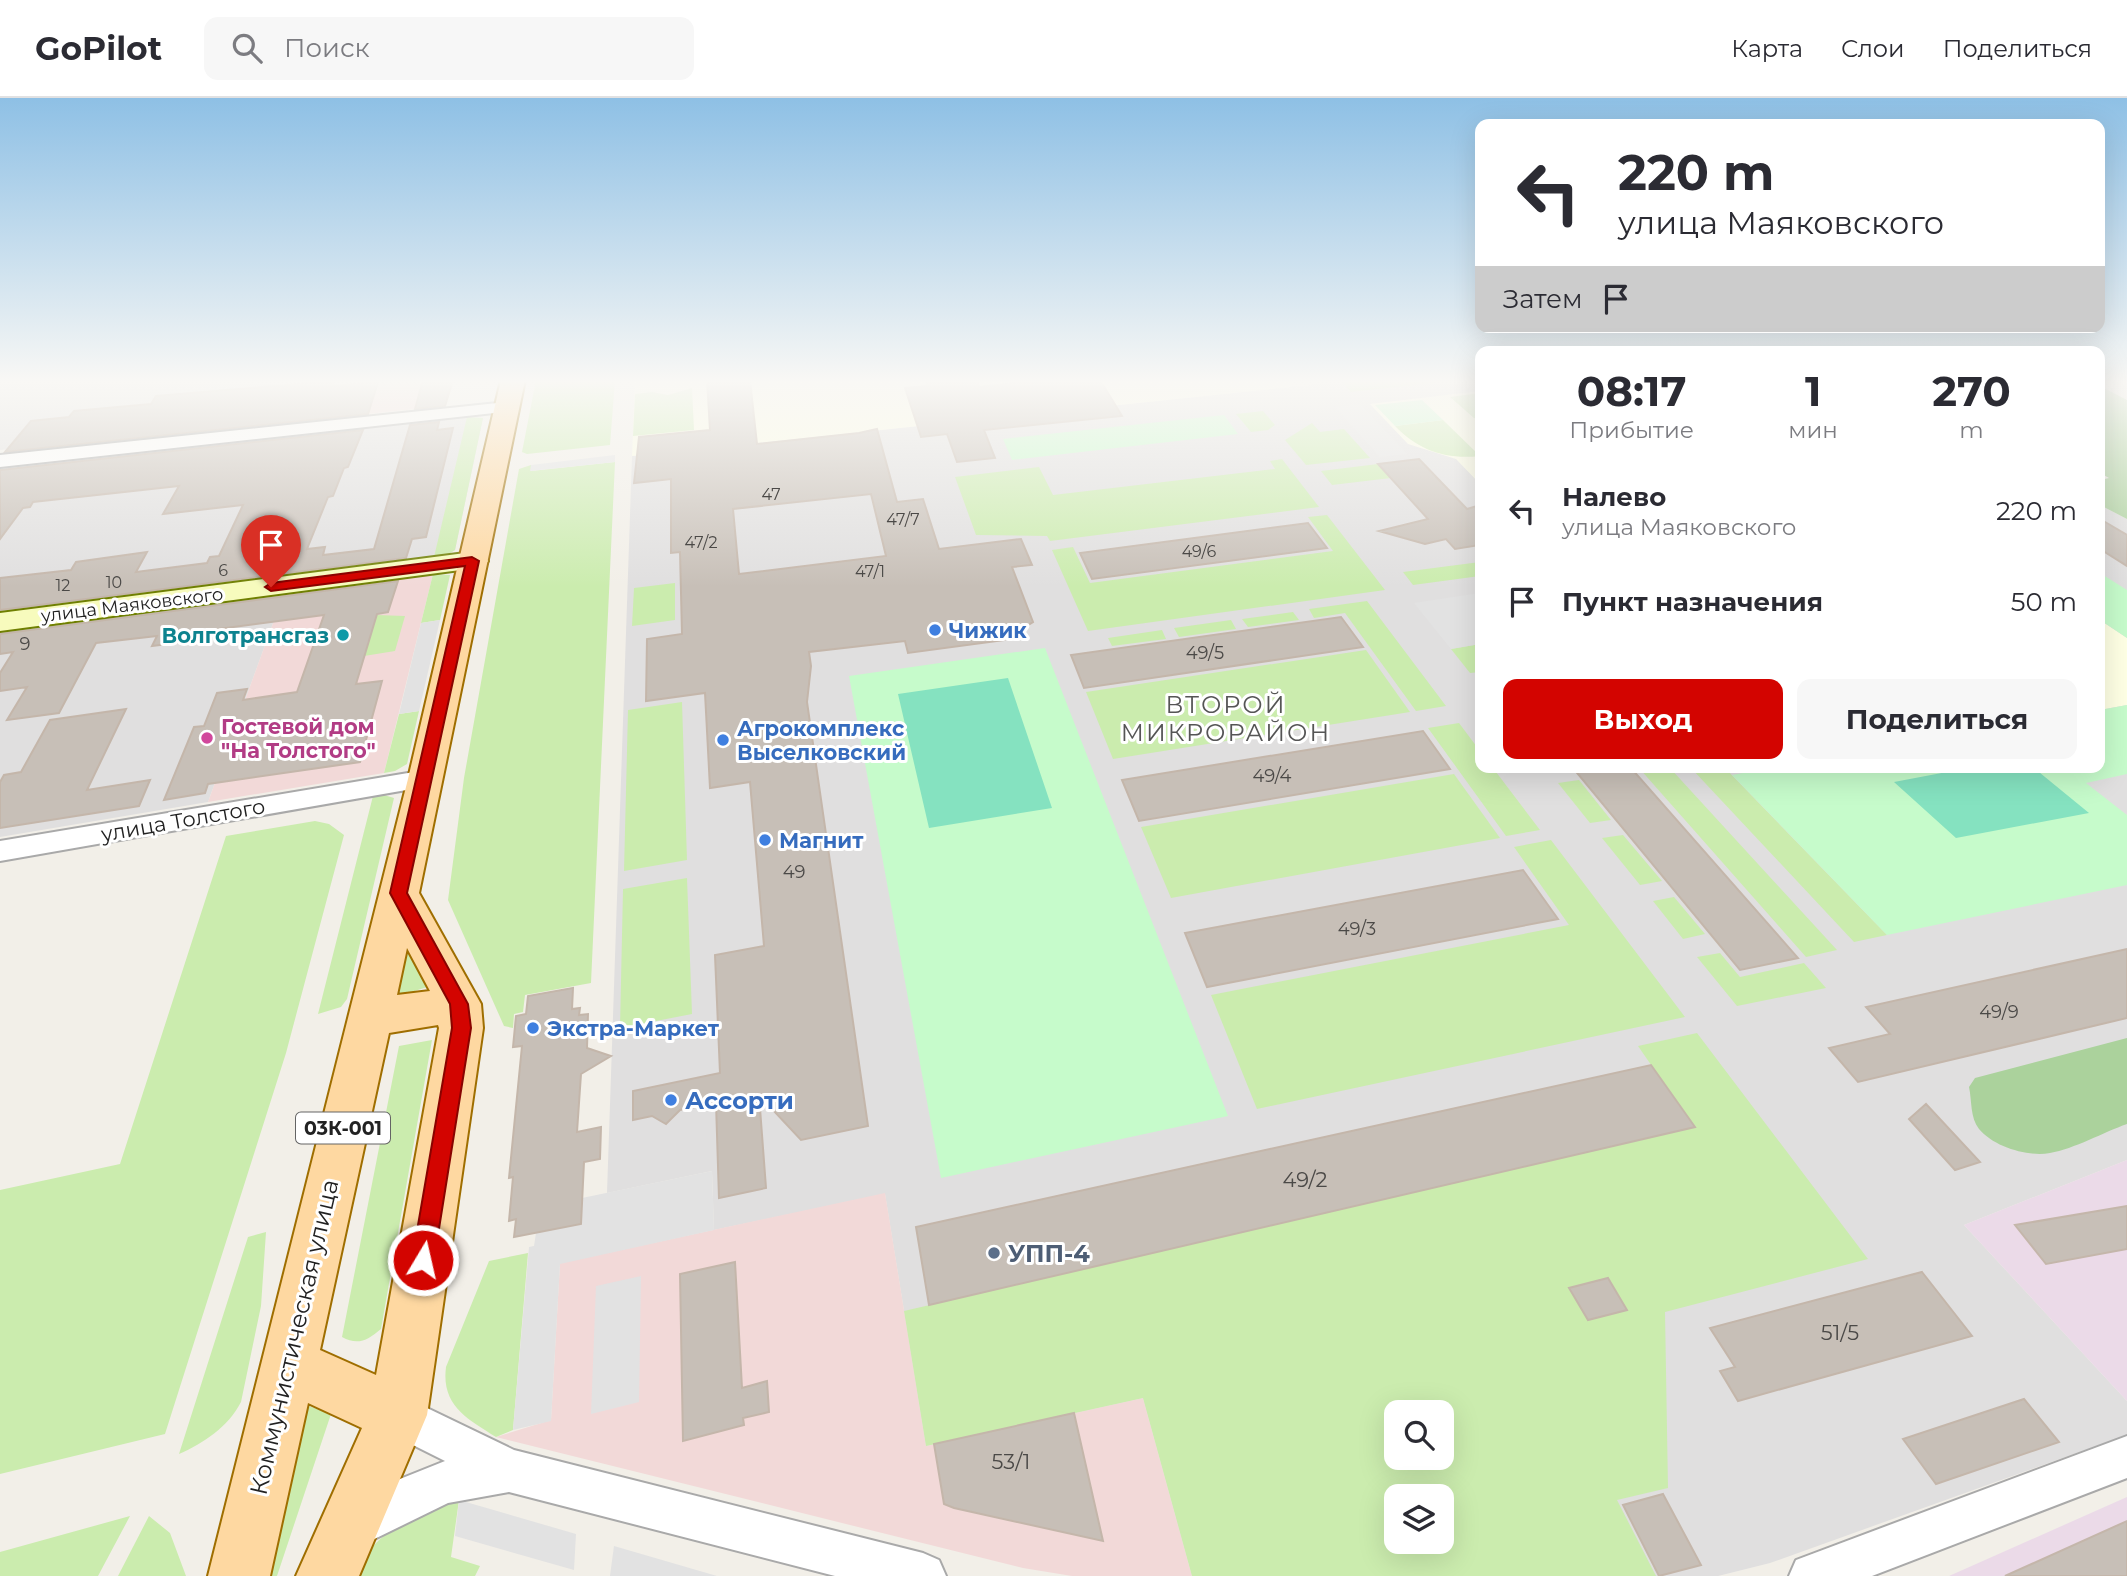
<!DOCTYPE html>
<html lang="ru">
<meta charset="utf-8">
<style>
body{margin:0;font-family:Montserrat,sans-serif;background:#f7f7f7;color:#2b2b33;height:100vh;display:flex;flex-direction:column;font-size:26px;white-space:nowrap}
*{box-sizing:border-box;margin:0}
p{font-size:23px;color:#7c7c81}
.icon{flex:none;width:38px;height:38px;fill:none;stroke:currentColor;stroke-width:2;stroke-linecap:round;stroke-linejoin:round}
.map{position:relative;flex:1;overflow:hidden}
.details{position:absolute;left:1475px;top:248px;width:630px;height:427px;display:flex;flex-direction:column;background:#fff;border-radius:14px;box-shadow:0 7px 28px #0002}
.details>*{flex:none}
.hud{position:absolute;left:1475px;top:21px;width:630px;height:214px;border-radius:14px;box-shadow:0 7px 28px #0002;background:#fff;color:#2b2b33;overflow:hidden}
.controls{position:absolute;left:1384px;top:1302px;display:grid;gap:14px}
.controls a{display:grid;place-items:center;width:70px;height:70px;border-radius:14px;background:#fff;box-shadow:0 7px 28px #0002;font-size:35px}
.pin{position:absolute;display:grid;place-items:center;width:60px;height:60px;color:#fff;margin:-72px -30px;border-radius:50% 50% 50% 0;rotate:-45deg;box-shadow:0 0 7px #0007}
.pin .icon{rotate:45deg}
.me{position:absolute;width:77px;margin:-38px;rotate:9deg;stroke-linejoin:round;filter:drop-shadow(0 0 5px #0008)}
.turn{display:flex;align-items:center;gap:24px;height:147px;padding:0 28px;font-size:32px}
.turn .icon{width:91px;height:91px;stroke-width:2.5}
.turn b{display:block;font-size:49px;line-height:60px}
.then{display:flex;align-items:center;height:66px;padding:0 28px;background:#0003;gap:14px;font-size:26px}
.eta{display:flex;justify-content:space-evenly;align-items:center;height:119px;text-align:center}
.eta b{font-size:42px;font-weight:700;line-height:49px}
.button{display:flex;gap:14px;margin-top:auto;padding:14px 28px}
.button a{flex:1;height:80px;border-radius:14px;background:#d30400;color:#fff;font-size:28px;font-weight:700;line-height:80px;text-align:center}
.button a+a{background:#f7f7f7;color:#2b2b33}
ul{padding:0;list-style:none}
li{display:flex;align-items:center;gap:21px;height:91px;padding:0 28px}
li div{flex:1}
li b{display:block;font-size:26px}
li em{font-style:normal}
header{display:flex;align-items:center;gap:42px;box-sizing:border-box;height:98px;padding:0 35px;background:#fff;border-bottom:2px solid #e1e1e2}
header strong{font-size:33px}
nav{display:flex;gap:38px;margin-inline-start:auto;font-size:24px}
.search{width:490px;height:63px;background:#f7f7f7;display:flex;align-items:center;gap:18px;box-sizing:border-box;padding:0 24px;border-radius:14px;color:#7c7c81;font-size:26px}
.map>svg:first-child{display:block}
</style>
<header>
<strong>GoPilot</strong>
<div class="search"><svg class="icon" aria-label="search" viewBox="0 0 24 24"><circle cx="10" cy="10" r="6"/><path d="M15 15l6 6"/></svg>Поиск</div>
<nav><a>Карта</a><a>Слои</a><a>Поделиться</a></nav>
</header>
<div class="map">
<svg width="2127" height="1478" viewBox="0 0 2127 1478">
<rect width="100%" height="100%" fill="#f2efe8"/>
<path fill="#e0dfdf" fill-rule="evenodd" d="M0 282H381L367 316 0 352Z
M1318 282H1480V670H2100V407L2127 421V1062L1964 1127 2127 1303V1337L1770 1465 1718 1478H1192L1143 1300 926 1348 885 1096 714 1132 712 1073 607 1095 632 358 1321 286ZM1396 1314H1442V1360H1396ZM1396 1398H1442V1444H1396Z
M467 319 483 320 455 452 447 457 0 514V368Z
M284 495 208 704 0 739V532Z"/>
<path fill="#f2d9d8" d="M381 282H453L444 308 367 316Z
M433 476 384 675 208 704 284 495Z
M885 1095 926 1348 1143 1300 1192 1478H1072L1023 1470 496 1339 551 1322 560 1165Z"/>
<path fill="#ebdae8" d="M2127 1062V1303L1964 1127Z
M2127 1399V1478H1949Z"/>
<path fill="#feffe4" d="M635 282H1285L1291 289 632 358Z
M1480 293V386L1456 361 1408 346 1370 306Z
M2100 522 2127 540V607L2100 612Z"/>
<path fill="#cbecae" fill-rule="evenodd" d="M536 282H615L610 347 527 356 522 354Z
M1361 282H1460L1351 294 1342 284Z
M692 290 694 332 633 338 635 296 652 294 668 297Z
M1480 295V320H1474L1450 299Z
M1263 313 1275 327 1268 332 1251 334 1236 316Z
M467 319 483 320 455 452 447 457 434 459Z
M1443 322 1480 358C1446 362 1418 352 1395 328Z
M1312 325 1320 334 1344 331 1370 360 1306 367 1285 342Z
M1282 361 1319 409 1050 443 1047 438 976 437 955 379 1039 369 1053 397 1275 371 1270 363Z
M615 364 591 885 525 897 523 914 514 916 513 930 504 928 448 802 464 680 519 371 531 367V373Z
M1378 366 1391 380 1332 387 1321 373Z
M1327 417 1385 492 1088 533 1052 452 1073 449 1090 485 1333 453 1308 419Z
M1480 464V478L1413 487 1403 474Z
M433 476 450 477 440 522 421 525Z
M675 485V522L632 528 634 490Z
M1367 503 1446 608 1416 613 1345 515 1314 520 1309 511Z
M1293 514 1299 522 1248 529 1242 521Z
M376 517 405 518 395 553 364 558Z
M1231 522 1236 531 1179 539 1174 530Z
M1162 532 1166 541 1112 548 1108 540Z
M1480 546V574L1470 575 1451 551Z
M1366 552 1410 614 1113 661 1086 594Z
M682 604 687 762 624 773 628 612Z
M419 613 407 666 395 673 384 675 399 616Z
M1459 625 1480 653V670H1493L1540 732 1506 738 1428 630Z
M1639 670H1670L1837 852 1806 859Z
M1691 670H1725L1887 837 1854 844Z
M1454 676 1500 740 1171 800 1141 729Z
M1579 682 1611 722 1590 725 1558 685Z
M384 697 394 700 347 901 341 909 318 916 373 698Z
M315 723 329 726 344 737 286 955 165 1336 0 1376V1092L120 1066 226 738Z
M1623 737 1662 783 1640 787 1602 740Z
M1551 742 1685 919 1257 1011 1211 897 1569 827 1514 749Z
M687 780 692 916 620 930 623 791Z
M1674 799 1705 836 1683 841 1653 803Z
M402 842 427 889 390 901Z
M1720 855 1740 879 1804 865 1826 890 1737 908 1697 859Z
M1697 935 1868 1161 1665 1214 1668 1390 1617 1402 1656 1478H1192L1143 1300 926 1348 904 1213 1694 1029 1638 948ZM1396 1314H1442V1360H1396ZM1396 1398H1442V1444H1396Z
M432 942 381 1231C368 1242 358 1248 342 1239L399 948Z
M266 1134 261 1208 241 1304C228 1329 204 1345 179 1356L248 1139Z
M528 1155 513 1332 496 1339C467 1321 441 1307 446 1269L489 1163Z
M303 1306 331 1316 277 1478H266Z
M459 1402 451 1459 480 1468 475 1478H350C377 1435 410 1414 459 1402Z
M130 1418 98 1478H0V1454Z
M149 1418 170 1435 186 1478H118Z"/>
<path fill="#abd29c" d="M2100 288 2127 302V421L2100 407V382L2109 380 2100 375Z
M2127 940V1026C2104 1034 2074 1051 2050 1055 2028 1059 1994 1049 1979 1031 1970 1020 1972 1003 1969 989L1975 980Z"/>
<path fill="#c6fbcb" d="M1422 302 1443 322 1395 328 1375 307Z
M1224 317 1238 336 1012 362 1003 341Z
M2100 475 2127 492V540L2100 522Z
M1045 550 1228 1018 941 1080 849 578Z
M2127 607V676L2086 685 2127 717V787L1887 837 1732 677 1769 670H2100V612Z"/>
<path fill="#85e2c0" d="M1008 580 1052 710 929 730 898 596Z
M1968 670H2034L2089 715 1956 740 1894 684Z"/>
<path fill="#e2e2e2" d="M1360 306 1407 356 1380 359 1335 309Z
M615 357V364L530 373 531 367Z
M1480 495V546L1451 551 1414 505Z
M440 522 419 613 399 616 421 525Z
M712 1073 714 1132 560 1166 551 1323 513 1332 529 1149 534 1148 536 1135 581 1126 582 1100Z
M641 1178 639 1304 591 1316 596 1188Z
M459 1402 576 1436 574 1472 455 1438Z
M614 1448 717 1478H610Z"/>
<path fill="#c7bfb7" stroke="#c4b6aa" stroke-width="2" fill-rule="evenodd" d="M423 282H453L445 308 415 311Z
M707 282H750L757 346 859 335 877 331 897 404 923 401 939 451 1021 441 1032 467 1012 469 1033 524 1004 542 908 555 905 543 809 554 811 568 807 604 868 1028 801 1042 759 997 766 1090 719 1100 716 1005 680 1012 666 1026 652 1018 633 1022V993L720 975 715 857 764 848 750 684 710 690 705 595 646 603 647 541 682 536 680 454 671 455V381L634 385 639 339 710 332ZM871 396 886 458 739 476 733 411Z
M926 282H977L979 289 1040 282H1100L1122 318 984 332 995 360 957 364 947 336 921 339 905 290 928 288Z
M334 283 332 288 378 284 368 316 5 354 31 323 69 319 74 313 151 306 156 298Z
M439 324 437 332 453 330 426 439 412 441 406 460 0 512V480L71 472 76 464 147 454 136 474 207 465 210 459 219 458 243 407 163 416 179 388 33 404 30 409 23 410 0 441V372L363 332 348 369 344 370 333 398 328 399 307 451 325 449 323 457 374 451 410 327Z
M1419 361 1467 411 1480 407V447L1455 451 1446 441 1425 446 1379 433 1428 421 1378 366Z
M2100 421 2127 437V468L2100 451Z
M1308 425 1327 450 1092 481 1080 455Z
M398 483 388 514 377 516 356 586 382 583 360 664 208 686 205 695 164 702 194 629 204 628 217 595 247 591 243 602 297 594 324 517 211 532 207 541 152 548 157 538 96 545 59 615 7 622 27 589 0 593V575L13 554 0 556V536Z
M1341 519 1363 549 1084 590 1071 557Z
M126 611 87 692 150 682 139 708 0 730V684L4 677 21 674 50 622Z
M1423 633 1450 671 1139 723 1122 682Z
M1573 670H1631L1798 860 1740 872Z
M1523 772 1558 821 1207 889 1185 835Z
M2127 851V920L1858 984 1829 950 1890 936 1866 909Z
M573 890 572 911 580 910 579 917 588 916 587 950 611 958 581 976 577 1034 601 1029 600 1061 584 1064 581 1126 514 1139 516 1121 509 1123 513 1079 509 1080 522 948 513 949 516 918 526 916 528 898Z
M1651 967 1695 1029 929 1207 916 1129Z
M1926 1006 1980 1064 1955 1072 1909 1021Z
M2127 1108V1151L2046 1166 2015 1127Z
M735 1164 742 1290 767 1283 769 1314 743 1320 744 1327 683 1343 680 1176Z
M1922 1174 1972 1238 1738 1303 1720 1273 1735 1269 1710 1230Z
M1608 1180 1627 1212 1588 1222 1569 1190Z
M2024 1301 2059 1344 1936 1386 1903 1341Z
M1074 1315 1103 1443 954 1410 944 1406 934 1346Z
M1663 1396 1701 1467 1659 1478 1623 1407Z
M2127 1423V1478H2005Z"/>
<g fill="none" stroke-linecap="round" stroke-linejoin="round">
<g stroke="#a9a9a9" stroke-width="4">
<path id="street" d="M507 304 513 305 516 309 513 313 0 369V357Z
M426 672 435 675 439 681 435 687 0 763V743Z
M398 1296 514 1352 923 1455 939 1462 946 1478H835L509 1394 448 1405 356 1450 340 1444 334 1428 340 1412 395 1383 445 1363 383 1332 377 1317 383 1302Z
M2127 1338V1380L1872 1478H1789L1796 1462Z"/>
</g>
<g stroke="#6f7f02" stroke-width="4">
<path id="secondary" d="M473 454 483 457 488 463 483 469 0 533V515Z"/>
</g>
<g stroke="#9f6e00" stroke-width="4">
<path id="primary" d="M501 282H525L419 795 481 906 483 930 427 1317 359 1478H296L362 1330 308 1305 270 1478H208L408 681ZM407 850 430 893 397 897ZM438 927 439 930 376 1277 320 1252 389 935Z"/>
</g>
<use href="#street" fill="#fff" fill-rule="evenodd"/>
<use href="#secondary" fill="#f7fbbd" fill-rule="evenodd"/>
<use href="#primary" fill="#fed8a1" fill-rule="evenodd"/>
</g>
<linearGradient id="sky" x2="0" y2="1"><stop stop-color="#8ec0e5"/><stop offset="0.58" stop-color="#f9f8f5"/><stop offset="1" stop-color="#f9f8f5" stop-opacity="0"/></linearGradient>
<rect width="2127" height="489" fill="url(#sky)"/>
<path fill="#d30400" stroke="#890300" stroke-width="2" d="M472 459 479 463 407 795 468 906 471 930 434 1162 431 1170 423 1173 415 1170 412 1162 452 930 450 906 390 795 465 468 271 493 265 489 271 485Z"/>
<g fill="#3f7fe0" stroke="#fff" stroke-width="2.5">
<circle cx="935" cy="532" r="7"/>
<circle cx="723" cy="642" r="7"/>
<circle cx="765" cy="742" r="7"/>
<circle cx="533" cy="930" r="7"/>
<circle cx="671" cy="1002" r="7"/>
</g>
<circle fill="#0f9aa8" stroke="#fff" stroke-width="2.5" cx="343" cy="537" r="7"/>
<circle fill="#d1479c" stroke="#fff" stroke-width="2.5" cx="207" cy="640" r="7"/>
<circle fill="#5c6f8a" stroke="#fff" stroke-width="2.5" cx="994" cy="1155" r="7"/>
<g text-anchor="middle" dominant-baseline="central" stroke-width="6" stroke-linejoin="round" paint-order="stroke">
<g font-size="16" fill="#4b4947">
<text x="771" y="396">47</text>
<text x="903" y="421">47/7</text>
<text x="701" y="444">47/2</text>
<text x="1199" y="453">49/6</text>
<text x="223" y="472">6</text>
<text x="870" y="473">47/1</text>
<text x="114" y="484">10</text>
<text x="63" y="487">12</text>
</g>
<g font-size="18" fill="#222" stroke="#fff">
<text transform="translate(132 507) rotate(-7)">улица Маяковского</text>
</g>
<g font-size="18" fill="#4b4947">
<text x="25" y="546">9</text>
<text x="1205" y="555">49/5</text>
<text x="1272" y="678">49/4</text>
<text x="794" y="774">49</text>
<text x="1357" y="831">49/3</text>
<text x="1999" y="914">49/9</text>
</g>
<rect fill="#fff" stroke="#646464" stroke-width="2" x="296" y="1014.5" width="94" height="31" rx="5"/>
<g font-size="19" font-weight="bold" fill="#222">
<text x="343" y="1030">03К-001</text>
</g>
<g font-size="21" font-weight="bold" fill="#366cbe" stroke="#fff" text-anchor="start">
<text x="949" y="532">Чижик</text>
<text x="737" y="630">Агрокомплекс<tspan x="737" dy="24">Выселковский</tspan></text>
<text x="779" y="742">Магнит</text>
<text x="547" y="930">Экстра-Маркет</text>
</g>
<g font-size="21" font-weight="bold" fill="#0d838f" stroke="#fff" text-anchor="end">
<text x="329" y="537">Волготрансгаз</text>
</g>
<g font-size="21" font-weight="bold" fill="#b23c85" stroke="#fff" text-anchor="start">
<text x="221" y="628">Гостевой дом<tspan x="221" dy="24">"На Толстого"</tspan></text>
</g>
<g font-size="21" fill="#222" stroke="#fff">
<text transform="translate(183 722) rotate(-10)">улица Толстого</text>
</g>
<g font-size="21" fill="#4b4947">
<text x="1305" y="1081">49/2</text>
<text x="1840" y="1234">51/5</text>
<text x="1011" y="1363">53/1</text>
</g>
<g font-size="24" letter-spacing="2" fill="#555" stroke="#fff">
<text x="1226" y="606">ВТОРОЙ<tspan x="1226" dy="28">МИКРОРАЙОН</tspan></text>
</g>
<g font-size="24" font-weight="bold" fill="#366cbe" stroke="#fff" text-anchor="start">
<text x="685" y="1002">Ассорти</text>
</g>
<g font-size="24" font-weight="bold" fill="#4e5e75" stroke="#fff" text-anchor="start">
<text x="1008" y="1155">УПП-4</text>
</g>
<g font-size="24" fill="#222" stroke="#fff">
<text transform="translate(294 1239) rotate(-77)">Коммунистическая улица</text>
</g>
</g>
</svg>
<div class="controls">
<a><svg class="icon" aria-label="search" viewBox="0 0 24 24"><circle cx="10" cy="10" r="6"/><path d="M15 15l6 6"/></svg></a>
<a><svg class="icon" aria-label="layers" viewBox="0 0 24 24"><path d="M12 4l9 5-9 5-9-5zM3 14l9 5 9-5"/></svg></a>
</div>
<div class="pin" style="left:271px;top:489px;background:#d93025"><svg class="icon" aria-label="arrive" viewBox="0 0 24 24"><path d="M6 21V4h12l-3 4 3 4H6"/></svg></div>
<svg class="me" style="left:423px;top:1162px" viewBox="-20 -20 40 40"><circle r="17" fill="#d30400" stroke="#fff" stroke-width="3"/><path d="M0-11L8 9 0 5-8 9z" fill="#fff"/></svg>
<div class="hud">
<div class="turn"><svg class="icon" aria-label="left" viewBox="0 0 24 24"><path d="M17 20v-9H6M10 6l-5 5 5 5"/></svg><div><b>220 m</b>улица Маяковского</div></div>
<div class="then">Затем<svg class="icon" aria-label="arrive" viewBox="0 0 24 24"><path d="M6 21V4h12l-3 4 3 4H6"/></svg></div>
</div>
<section class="details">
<div class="eta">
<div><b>08:17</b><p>Прибытие</p></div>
<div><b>1</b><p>мин</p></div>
<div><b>270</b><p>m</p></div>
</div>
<ul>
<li><svg class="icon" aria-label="left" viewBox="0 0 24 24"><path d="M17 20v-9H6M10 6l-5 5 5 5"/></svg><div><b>Налево</b><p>улица Маяковского</p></div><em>220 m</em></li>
<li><svg class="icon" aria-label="arrive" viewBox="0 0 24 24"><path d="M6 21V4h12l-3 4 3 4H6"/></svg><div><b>Пункт назначения</b></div><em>50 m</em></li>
</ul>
<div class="button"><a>Выход</a><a>Поделиться</a></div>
</section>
</div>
